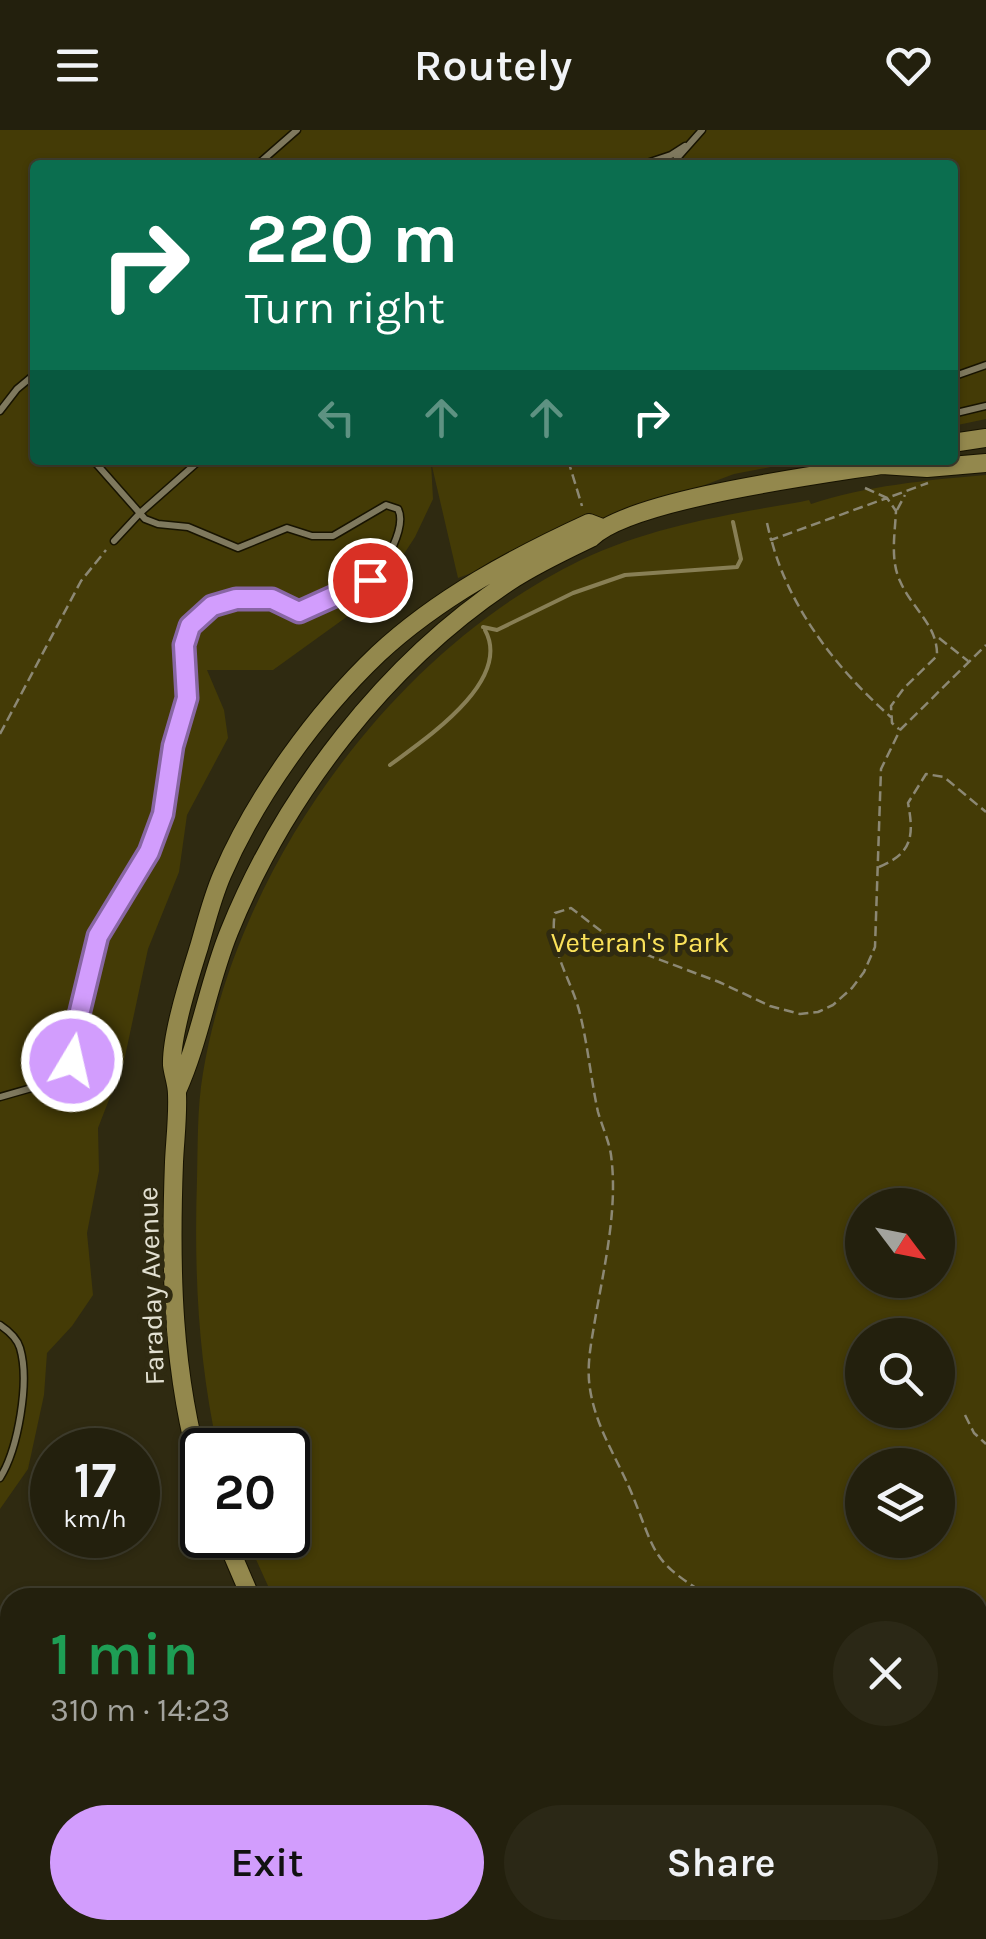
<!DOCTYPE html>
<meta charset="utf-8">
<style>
body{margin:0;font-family:Karla,sans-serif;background:#2b2816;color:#f1f3f6;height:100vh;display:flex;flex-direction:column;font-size:38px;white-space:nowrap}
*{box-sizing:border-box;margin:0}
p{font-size:32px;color:#a3a39d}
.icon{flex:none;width:55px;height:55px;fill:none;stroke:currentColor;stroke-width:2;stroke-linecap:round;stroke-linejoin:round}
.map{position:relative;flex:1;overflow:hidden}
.panel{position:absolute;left:0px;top:1458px;width:988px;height:352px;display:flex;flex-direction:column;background:#23200d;border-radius:30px 30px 0 0;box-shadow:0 2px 8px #0004,0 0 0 2px #403e2e}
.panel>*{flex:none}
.top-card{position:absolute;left:30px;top:30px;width:928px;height:305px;border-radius:10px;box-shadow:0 2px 8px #0004,0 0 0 2px #403e2e;background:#0b6e4f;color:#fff;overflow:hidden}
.needle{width:65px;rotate:122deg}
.controls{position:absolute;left:845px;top:1058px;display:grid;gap:20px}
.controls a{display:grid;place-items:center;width:110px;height:110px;border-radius:50%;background:#23200d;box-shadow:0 2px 8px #0004,0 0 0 2px #403e2e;font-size:50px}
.speed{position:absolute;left:30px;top:1298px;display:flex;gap:20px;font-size:50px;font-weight:700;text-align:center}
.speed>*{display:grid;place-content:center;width:130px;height:130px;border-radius:50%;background:#23200d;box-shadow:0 2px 8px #0004,0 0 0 2px #403e2e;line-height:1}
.speed small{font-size:25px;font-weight:400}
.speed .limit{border:5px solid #111;border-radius:15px;background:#fff;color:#111}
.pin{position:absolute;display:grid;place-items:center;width:85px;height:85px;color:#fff;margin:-42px;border:5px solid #fff;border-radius:50%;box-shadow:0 2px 10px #0007}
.me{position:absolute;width:110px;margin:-55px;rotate:9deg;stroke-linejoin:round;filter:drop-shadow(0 0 8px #0008)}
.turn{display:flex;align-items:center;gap:35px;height:210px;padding:0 50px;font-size:45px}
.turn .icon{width:130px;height:130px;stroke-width:2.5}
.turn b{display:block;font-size:70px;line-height:85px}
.lanes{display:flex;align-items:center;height:95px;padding:0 50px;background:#0003;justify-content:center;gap:50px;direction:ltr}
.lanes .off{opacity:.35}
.round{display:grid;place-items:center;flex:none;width:105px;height:105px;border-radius:52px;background:#2b2816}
.head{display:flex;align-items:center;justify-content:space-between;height:170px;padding:0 50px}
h1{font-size:60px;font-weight:600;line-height:75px;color:#1e9e55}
.cta{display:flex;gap:20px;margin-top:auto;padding:20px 50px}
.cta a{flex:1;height:115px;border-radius:60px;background:#d29dfd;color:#111;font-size:40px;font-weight:600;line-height:115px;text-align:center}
.cta a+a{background:#2b2816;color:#f1f3f6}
header{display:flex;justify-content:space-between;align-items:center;height:130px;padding:0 50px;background:#23200d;font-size:45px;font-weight:600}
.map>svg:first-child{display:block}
</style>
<header><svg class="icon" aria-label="menu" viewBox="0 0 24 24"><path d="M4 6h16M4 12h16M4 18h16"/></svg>Routely<svg class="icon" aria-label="heart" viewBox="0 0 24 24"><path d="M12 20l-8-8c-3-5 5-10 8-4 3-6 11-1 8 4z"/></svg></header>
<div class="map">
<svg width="986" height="1809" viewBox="0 0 986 1809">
<rect width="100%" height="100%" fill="#2f2a11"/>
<path fill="#443b06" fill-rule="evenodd" d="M0 0H986V289L953 296 952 35H35V330H807L734 344 458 448 431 332 433 369 415 407 377 465 273 540H207L224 580 228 608 187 685 179 742 148 819 124 931 98 998 99 1041 87 1103 93 1165 72 1196 47 1223 44 1265 28 1339 0 1379Z
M986 345V1809H808L753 1800H978V1468L273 1467 245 1405H288V1320H218C198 1229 194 1142 197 1049 198 1014 197 978 203 943 237 737 392 521 581 430 650 397 725 385 800 372L809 370 811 374C866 356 926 350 986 345ZM938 1075V1150H862V1075ZM938 1205V1280H862V1205ZM938 1335V1410H862V1335Z
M0 1735 10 1741V1800H107L121 1809H0Z"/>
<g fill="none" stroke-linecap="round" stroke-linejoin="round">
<path stroke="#887f55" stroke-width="4" d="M483 497 497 500 573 463 625 445 737 437 741 429 733 392
M390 635C425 609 513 551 485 500"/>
<g stroke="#171300" stroke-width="9">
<path id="service" d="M257 35 297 0
M641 35 671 25 685 16
M671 35 702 0
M952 247 986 235
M0 281 17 259 35 244
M952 284 986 276
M114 411 140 383 200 330
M0 967 56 951 72 931 78 889 98 806 149 723 163 684 173 616 187 568 184 515 190 496 212 476 236 469H272L299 482C317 478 357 460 371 449 385 437 407 396 398 379L386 375 333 406H312L287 398 238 418 188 397 158 394 145 389 93 330
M0 1195C9 1201 17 1208 20 1218 30 1252 18 1319 0 1348
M357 1809 370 1800"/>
</g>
<g stroke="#171300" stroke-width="20">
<path id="secondary" d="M952 313 986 308
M882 335 927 338 986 333
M177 961C200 910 208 854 229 802 285 664 386 533 510 451 536 434 564 421 591 408 631 369 819 345 881 335L891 330
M202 1346C172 1244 170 1139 174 1032 175 1010 178 987 177 964 177 954 173 944 172 935 171 905 190 846 199 817 206 793 212 768 222 745 256 666 316 583 378 524 438 468 515 427 589 393L602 398
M224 1405 251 1468
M577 1800 593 1809"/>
</g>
<path stroke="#8c8874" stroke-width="2.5" stroke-dasharray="10 5" stroke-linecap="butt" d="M568 330 582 376
M865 358 887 368 928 353
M897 380 905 365
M767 393 771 410 887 368 896 381C895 403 890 430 900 451 912 479 938 495 937 526L904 558 891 576 892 593 899 599
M772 412C790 479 839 542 892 588
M939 508 968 531
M0 604 81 451 106 420
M879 737C913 723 914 705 908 673L926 644 944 647 986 682
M965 1285 974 1303 986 1314
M712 1468C651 1431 657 1426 632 1364 617 1328 596 1298 590 1259 586 1234 592 1209 596 1184 605 1133 618 1077 611 1025 609 1011 602 996 598 982 591 950 588 916 580 884 572 850 548 820 555 783L571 778 618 814 719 852 770 876 800 884 818 882 833 875 852 858 864 842 875 817 881 639 900 600 986 515
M978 1551 986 1553"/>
<use href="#service" stroke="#7f795e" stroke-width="6"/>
<use href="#secondary" stroke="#93884d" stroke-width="18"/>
</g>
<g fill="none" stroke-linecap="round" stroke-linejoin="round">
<g stroke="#8866a4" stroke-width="25">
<path id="route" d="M72 931 78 889 98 806 149 722 163 684 173 616 187 568 184 515 190 496 212 476 236 469H272L299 482 370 450"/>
</g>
<use href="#route" stroke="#d29dfd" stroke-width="18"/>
</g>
<g text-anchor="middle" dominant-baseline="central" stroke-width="10" stroke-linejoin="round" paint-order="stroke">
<g font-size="28" fill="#fbe25a" stroke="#2f2a11">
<text x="640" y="812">Veteran's Park</text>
</g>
<g font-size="28" fill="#e2e0d1" stroke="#2f2a11">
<text transform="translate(151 1156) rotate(-92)">Faraday Avenue</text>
</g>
</g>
</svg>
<div class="controls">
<a><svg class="needle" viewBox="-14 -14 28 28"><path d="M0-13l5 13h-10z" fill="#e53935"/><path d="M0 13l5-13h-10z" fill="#a3a39d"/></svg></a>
<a><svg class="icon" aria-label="search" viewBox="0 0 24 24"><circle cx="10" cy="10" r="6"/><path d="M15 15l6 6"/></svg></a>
<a><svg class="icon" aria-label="layers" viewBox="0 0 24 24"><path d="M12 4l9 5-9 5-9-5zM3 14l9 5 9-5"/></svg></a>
</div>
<div class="speed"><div>17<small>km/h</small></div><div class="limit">20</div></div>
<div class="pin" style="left:370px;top:450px;background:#d93025"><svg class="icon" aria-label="arrive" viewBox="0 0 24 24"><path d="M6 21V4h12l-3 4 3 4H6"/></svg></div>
<svg class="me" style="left:72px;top:931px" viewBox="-20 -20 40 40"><circle r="17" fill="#d29dfd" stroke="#fff" stroke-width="3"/><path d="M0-11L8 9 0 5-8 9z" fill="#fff"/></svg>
<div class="top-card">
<div class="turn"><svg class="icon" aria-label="right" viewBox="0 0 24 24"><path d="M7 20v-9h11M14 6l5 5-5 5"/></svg><div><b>220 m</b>Turn right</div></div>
<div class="lanes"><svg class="icon off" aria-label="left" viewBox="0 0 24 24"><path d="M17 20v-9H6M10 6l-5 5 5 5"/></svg><svg class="icon off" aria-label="ahead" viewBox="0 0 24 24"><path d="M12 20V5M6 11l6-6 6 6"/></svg><svg class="icon off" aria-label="ahead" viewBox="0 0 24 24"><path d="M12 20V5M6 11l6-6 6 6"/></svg><svg class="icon" aria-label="right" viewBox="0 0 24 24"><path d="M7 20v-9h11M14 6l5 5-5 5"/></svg></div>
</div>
<section class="panel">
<div class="head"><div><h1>1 min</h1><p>310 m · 14:23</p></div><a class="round"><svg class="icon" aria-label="close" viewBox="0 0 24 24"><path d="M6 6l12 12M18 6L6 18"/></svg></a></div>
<div class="cta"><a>Exit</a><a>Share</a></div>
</section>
</div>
